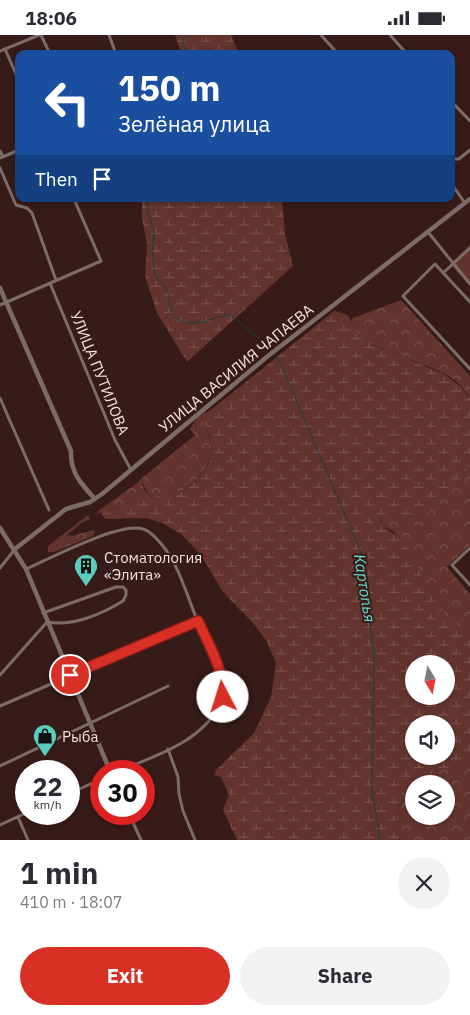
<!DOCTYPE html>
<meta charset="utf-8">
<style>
body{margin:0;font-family:"IBM Plex Sans",sans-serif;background:#f2f2f3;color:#2b2b33;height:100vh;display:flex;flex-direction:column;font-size:19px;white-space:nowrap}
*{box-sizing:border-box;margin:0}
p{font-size:16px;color:#7c7c81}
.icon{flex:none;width:28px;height:28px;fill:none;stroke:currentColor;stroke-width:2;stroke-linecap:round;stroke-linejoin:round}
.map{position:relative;height:805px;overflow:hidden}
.side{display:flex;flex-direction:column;background:#fff;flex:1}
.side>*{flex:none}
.banner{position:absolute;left:15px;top:15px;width:440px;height:152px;border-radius:10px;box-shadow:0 1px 4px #0004;background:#1a4fa0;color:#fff;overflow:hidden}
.needle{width:32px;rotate:170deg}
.buttons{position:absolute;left:405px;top:620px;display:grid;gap:10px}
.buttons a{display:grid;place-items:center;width:50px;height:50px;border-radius:50%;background:#fff;box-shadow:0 1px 4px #0004;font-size:25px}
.speed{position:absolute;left:15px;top:725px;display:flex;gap:10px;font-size:25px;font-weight:700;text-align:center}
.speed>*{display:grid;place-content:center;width:65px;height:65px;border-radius:50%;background:#fff;box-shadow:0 1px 4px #0004;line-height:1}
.speed small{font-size:12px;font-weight:400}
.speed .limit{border:8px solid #d22;background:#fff;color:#111}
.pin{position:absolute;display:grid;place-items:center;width:42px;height:42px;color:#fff;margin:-21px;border:2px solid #fff;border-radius:50%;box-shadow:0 1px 5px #0007}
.me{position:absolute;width:55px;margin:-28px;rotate:355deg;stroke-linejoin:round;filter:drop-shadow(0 0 4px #0008)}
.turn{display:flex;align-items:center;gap:18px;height:105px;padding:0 20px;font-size:22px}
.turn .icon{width:65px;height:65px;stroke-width:2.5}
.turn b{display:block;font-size:35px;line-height:42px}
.then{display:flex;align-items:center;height:48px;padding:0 20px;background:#0003;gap:10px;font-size:19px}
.round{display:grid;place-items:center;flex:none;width:52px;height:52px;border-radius:26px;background:#f2f2f3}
.overview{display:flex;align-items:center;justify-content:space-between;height:85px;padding:0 20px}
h1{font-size:30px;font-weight:800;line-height:38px}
.cta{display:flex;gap:10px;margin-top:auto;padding:10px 20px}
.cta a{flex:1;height:58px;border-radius:30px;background:#d93025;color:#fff;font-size:20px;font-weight:800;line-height:58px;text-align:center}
.cta a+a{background:#f2f2f3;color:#2b2b33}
.status{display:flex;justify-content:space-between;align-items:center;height:35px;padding:0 25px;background:#fff;direction:ltr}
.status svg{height:14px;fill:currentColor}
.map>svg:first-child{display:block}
</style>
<div class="status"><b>18:06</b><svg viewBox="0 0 49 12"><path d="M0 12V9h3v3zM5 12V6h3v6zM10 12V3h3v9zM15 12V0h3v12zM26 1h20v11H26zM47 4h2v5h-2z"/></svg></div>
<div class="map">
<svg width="470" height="805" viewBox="0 0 470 805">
<defs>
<pattern id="forest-crowns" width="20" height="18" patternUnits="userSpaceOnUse" patternTransform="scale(1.25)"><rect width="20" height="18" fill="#63332d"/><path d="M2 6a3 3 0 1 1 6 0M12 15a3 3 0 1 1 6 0" fill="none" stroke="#7a504b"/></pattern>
<pattern id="wetland-marsh" width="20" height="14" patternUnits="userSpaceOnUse" patternTransform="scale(1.25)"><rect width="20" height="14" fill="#63332d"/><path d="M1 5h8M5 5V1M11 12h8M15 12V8" fill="none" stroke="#7a504b"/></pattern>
</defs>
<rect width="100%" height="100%" fill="#371b18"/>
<path fill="#63332d" d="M470 210V251L450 229Z"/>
<path fill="url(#forest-crowns)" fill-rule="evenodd" d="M401 265 470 341V364C457 336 423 332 399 320 395 319 392 316 388 315 374 311 353 303 351 286L353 283Z
M201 381C205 390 212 405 211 415 209 443 176 468 149 461L142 447V443L195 400 196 386Z
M470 429V510L447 532 470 559V599L454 589 440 574 394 497 383 490 380 483 387 479 414 482 463 440Z
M136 449 139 450 144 461V464L122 470 97 479 98 476Z
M88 480 90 484 83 487 67 500 72 501 93 495 95 496 93 501 54 517H48V511Z
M470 721V805H400C393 786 398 761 413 747ZM414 749H446V781H414Z"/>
<path fill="url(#wetland-marsh)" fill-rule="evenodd" d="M175 0H231L239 19H178L180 15Z
M142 164H282L285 199 293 231 187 327 157 278 145 241 147 209 142 183Z
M334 276 348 280 354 294 369 308 383 314 389 315 398 320 444 339 461 352 470 364V429L463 440 434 473 427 478 414 482 387 479 380 483C381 493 397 499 403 507 427 542 430 576 470 599V721L458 729 413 747C398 761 393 786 400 805H237L223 775 229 760 221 742 214 740 216 735 254 698 271 662 276 628 266 605 252 587 223 557 201 520 181 499 162 488 146 483 105 484 101 478 122 470 144 464V461L139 450 136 449 142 443C141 449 145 459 151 462 162 461 173 461 182 456 198 448 213 429 211 411 211 402 205 390 201 381L196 386 195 400 190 394 198 381 211 375ZM414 629H446V661H414ZM414 689H446V721H414Z"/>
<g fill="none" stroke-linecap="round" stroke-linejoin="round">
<path stroke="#17423d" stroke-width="1" d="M181 0 186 19
M147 164 148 177 154 197 152 219 155 230 154 236 159 246 169 257C168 281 177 291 202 287 211 286 219 280 229 280 235 281 237 285 241 289 251 299 261 301 270 314
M274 319 281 329 362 520 374 620 372 753 380 805"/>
<path stroke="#7b6c69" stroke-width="3" d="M41 0 50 19
M109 0 116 19
M321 0 338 19
M390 0 407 19
M5 14 19 46
M0 16 39 0
M451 66 470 86
M0 116 3 122
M0 123 19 115
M451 124H459L470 115
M0 133 16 170 27 173 32 178 56 245
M451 148 465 168
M428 197 470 249
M443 238 470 213
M50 248 115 405 131 435
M470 267 435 229 403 261 470 334
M0 270 101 226 74 164
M0 363 49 475
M470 513 452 530 470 550
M0 533 15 514
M26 534C51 523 119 487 143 494 151 496 158 505 163 511 180 532 187 562 198 587 206 604 218 623 222 642 224 653 223 662 219 671 200 708 154 721 119 736
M0 640 47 587C72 592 102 579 123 566L126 560V555L123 552H116L43 578
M0 671 197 586
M168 714 178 742 179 759 183 776 195 805
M0 731 168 651
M69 759 101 744
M129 779 141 805
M18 782 28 805
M0 790 26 778"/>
<path stroke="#7b6c69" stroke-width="4.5" d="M0 253 71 416C70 437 81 449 95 464
M0 493 26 534 110 736
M15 514 66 474 90 467 102 459 268 321 470 164"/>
</g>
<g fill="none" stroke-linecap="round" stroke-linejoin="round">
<g stroke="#8d1f18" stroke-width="12">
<path id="route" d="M70 640 198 586C209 610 224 634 223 662"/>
</g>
<use href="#route" stroke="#d93025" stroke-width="9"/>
</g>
<defs>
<g id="building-pin" transform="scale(1.25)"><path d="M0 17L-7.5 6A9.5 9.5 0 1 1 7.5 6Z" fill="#59cebe" stroke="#371b18"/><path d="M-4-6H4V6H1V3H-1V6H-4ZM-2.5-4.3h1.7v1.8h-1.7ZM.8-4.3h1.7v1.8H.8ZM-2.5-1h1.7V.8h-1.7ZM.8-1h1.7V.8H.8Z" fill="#111"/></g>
<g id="shop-pin" transform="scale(1.25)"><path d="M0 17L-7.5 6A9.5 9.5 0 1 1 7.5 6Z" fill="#59cebe" stroke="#371b18"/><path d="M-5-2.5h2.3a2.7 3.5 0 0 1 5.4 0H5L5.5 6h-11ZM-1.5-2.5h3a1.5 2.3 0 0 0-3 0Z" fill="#111"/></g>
</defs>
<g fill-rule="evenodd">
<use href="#building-pin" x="86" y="531"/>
<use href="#shop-pin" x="45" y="701"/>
</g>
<g text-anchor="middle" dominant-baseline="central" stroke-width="4" stroke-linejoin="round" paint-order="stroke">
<g font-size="15" fill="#f4e0dd" stroke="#371b18">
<text transform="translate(236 333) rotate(-39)">УЛИЦА ВАСИЛИЯ ЧАПАЕВА</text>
<text transform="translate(100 338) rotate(68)">УЛИЦА ПУТИЛОВА</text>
</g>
<g font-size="15" fill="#f4e0dd" stroke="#371b18" text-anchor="start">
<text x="104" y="522">Стоматология<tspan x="104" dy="17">«Элита»</tspan></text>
<text x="62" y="701">Рыба</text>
</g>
<g font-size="16" font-style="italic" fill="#64ddcd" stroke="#371b18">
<text transform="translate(365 553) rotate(81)">Картопья</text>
</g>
</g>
</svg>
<div class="buttons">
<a><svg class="needle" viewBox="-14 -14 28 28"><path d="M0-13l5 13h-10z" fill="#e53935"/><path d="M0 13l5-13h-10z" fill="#7c7c81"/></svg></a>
<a><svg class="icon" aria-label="sound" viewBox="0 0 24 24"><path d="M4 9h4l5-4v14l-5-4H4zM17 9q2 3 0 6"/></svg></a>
<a><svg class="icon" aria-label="layers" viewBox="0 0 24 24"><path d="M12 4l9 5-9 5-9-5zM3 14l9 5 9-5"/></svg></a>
</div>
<div class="speed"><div>22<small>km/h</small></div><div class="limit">30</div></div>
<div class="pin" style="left:70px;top:640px;background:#d93025"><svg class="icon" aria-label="arrive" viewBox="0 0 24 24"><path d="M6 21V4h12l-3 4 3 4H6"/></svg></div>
<svg class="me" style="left:223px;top:662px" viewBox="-20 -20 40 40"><circle r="19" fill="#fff"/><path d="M0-13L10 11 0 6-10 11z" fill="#d93025"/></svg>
<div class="banner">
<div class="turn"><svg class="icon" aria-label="left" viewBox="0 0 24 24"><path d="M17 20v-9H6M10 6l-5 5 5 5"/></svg><div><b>150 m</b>Зелёная улица</div></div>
<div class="then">Then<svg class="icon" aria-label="arrive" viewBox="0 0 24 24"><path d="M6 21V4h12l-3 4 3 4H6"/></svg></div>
</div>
</div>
<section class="side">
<div class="overview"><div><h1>1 min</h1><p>410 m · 18:07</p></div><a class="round"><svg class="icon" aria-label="close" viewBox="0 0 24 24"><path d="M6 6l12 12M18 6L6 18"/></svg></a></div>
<div class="cta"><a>Exit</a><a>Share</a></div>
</section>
